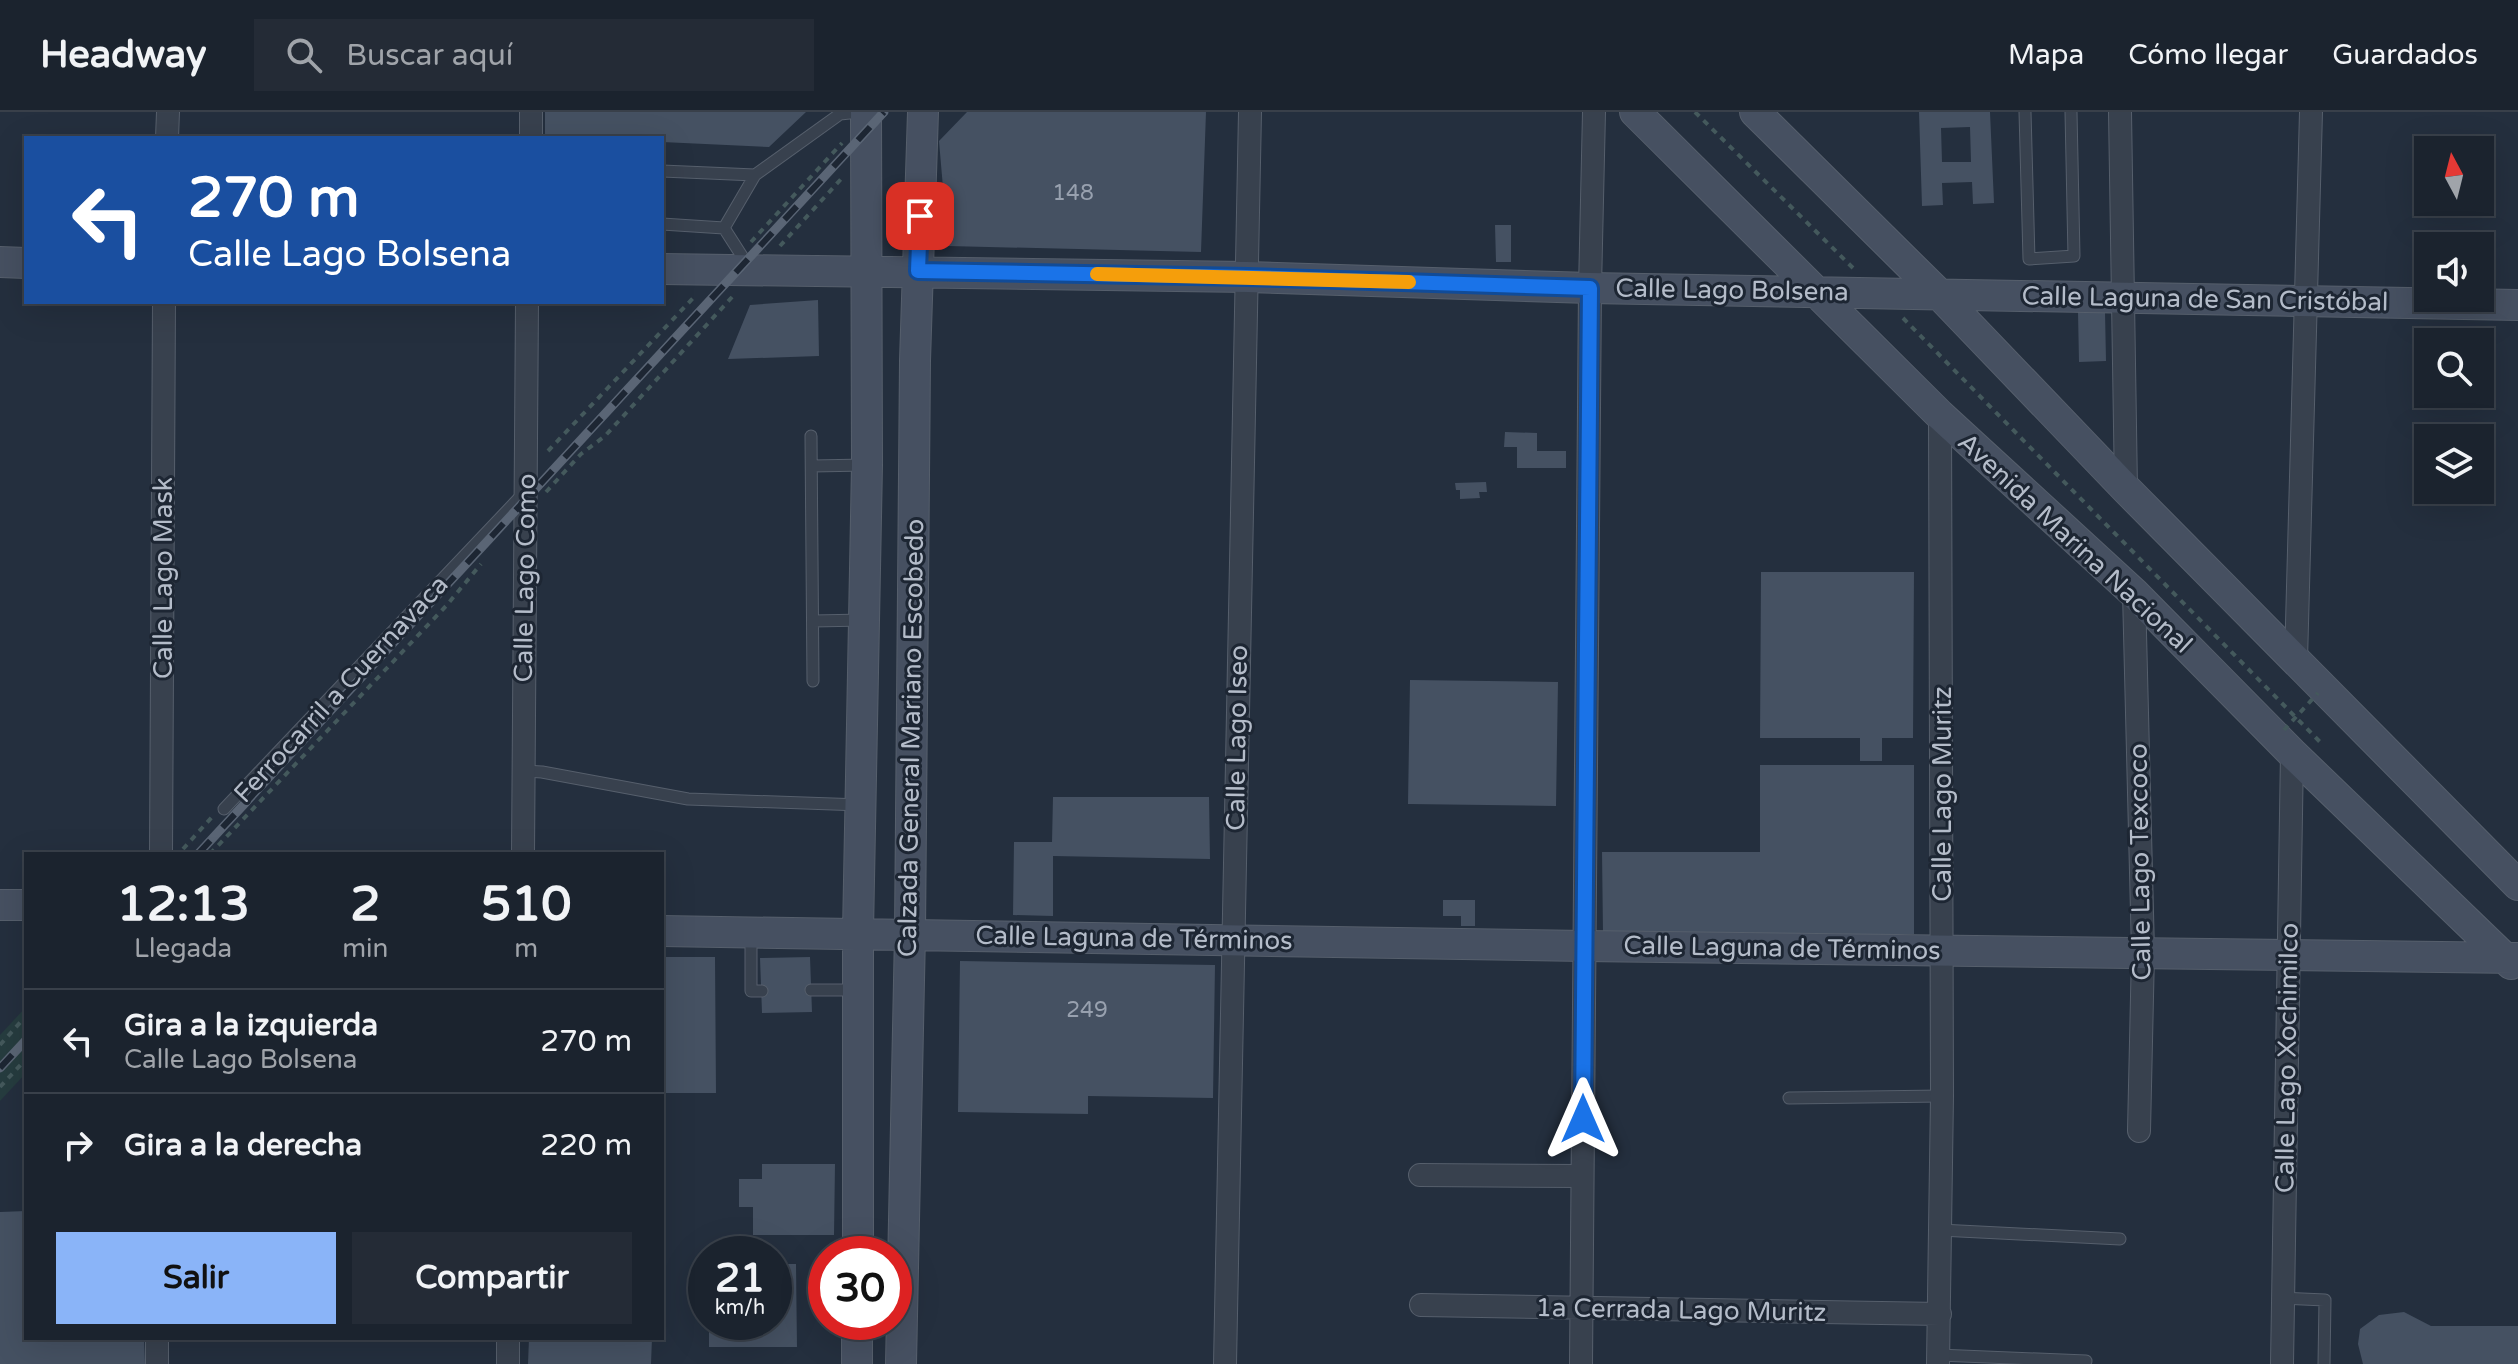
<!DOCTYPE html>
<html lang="es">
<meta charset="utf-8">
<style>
body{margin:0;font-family:"Varela Round",sans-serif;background:#242b36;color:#f1f3f6;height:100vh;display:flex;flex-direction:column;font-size:30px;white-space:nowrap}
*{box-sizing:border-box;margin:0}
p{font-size:26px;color:#a0a4aa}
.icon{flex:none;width:44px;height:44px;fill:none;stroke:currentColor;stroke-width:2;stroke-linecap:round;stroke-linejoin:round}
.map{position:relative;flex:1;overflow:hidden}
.sheet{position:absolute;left:24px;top:740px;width:640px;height:488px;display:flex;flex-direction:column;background:#1b232e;border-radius:0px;box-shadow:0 8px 32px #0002,0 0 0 2px #39404a}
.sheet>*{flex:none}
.hud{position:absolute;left:24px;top:24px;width:640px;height:168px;border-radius:0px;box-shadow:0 8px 32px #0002,0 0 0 2px #39404a;background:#1a4fa0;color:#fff;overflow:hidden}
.needle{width:52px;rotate:353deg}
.controls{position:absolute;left:2414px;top:24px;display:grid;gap:16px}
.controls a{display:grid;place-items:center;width:80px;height:80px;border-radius:0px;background:#1b232e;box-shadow:0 8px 32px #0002,0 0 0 2px #39404a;font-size:40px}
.speed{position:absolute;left:688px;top:1124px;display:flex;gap:16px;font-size:40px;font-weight:700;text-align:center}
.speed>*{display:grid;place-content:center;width:104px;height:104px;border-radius:50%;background:#1b232e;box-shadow:0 8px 32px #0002,0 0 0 2px #39404a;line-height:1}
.speed small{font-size:20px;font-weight:400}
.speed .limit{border:12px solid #d22;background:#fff;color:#111}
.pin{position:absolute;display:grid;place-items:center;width:68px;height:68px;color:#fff;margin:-34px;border-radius:16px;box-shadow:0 4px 12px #0006}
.me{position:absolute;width:88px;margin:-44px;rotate:0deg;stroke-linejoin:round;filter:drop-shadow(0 0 6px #0008)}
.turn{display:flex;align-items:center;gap:28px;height:168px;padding:0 32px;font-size:36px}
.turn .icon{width:104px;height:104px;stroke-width:2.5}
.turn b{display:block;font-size:56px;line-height:68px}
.eta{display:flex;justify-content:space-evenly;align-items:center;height:136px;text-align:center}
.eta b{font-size:48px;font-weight:700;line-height:56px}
.button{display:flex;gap:16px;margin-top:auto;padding:16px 32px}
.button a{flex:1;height:92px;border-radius:0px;background:#8ab4f8;color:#111;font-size:32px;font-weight:700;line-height:92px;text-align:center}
.button a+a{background:#242b36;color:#f1f3f6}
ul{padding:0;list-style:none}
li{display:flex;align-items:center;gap:24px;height:104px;padding:0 32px;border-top:2px solid #39404a}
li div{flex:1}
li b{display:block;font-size:30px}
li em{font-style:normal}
header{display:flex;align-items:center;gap:48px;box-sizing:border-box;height:112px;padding:0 40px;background:#1b232e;border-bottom:2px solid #39404a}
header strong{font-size:38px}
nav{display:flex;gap:44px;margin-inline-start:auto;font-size:28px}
.search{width:560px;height:72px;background:#242b36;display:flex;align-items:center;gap:20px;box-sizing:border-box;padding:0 28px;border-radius:0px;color:#a0a4aa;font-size:30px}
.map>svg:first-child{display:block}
</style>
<header>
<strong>Headway</strong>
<div class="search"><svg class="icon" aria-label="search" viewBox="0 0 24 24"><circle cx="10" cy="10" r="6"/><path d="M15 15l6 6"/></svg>Buscar aquí</div>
<nav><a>Mapa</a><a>Cómo llegar</a><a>Guardados</a></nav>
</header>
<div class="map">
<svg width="2518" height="1252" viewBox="0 0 2518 1252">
<rect width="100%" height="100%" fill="#242f3e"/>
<path fill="#263c3f" d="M26 895V961L0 989V923Z"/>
<path fill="#455162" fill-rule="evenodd" d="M545 0H806L769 35 662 30V26L545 25Z
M967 0H1206L1201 140 948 134 939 29Z
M1919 0H1990L1994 91 1973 92 1972 70 1942 71 1943 93 1922 94ZM1970 15 1971 50H1942L1941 16Z
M1495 113H1511V150H1496Z
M818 188 819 244 728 247 750 193Z
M2078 200H2105L2106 249 2079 250Z
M1505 320 1537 321V339H1566V356H1517V335H1504Z
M1486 370 1487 380H1479L1480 386 1460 387V378H1456L1455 371Z
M1761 460H1914L1913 626H1882V649H1860V626H1760Z
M1410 568 1558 570 1556 694 1408 692Z
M1760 653H1914V822H1603L1602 740H1760Z
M1053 685H1209L1210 747 1053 744V804L1013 803 1014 730H1052Z
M1443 788H1475V814H1461V804H1443Z
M662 845H715L716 981H662Z
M810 845 812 900 762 901 760 846Z
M960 849 1215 853 1213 986 1088 984V1002L958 1000Z
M762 1052H835L834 1123H753V1095H739V1067H762Z
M26 1099V1226H144L145 1252H0V1100Z
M774 1152H796L797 1235H709V1210H774Z
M2404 1200 2431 1214H2518V1252H2363L2358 1232 2360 1217 2379 1203Z
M529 1226H652L651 1252H528Z"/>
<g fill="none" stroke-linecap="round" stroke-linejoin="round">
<g stroke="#565f6c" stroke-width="13">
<path id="lane" d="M2025 0 2029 147 2074 144 2071 0
M662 59 755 63
M662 112 724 116 755 63 840 2 859 0
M724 116 747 152
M811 324 813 569
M812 354 866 353
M813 509 864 508
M524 659 542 660 688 687 861 693
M224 697 523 382
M751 823V879H762
M811 878H858
M1789 986 1942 984
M1940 1118 2120 1127
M2283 1186 2325 1188 2324 1252
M1938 1243 2086 1249"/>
</g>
<g stroke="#565f6c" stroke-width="24">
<path id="street" d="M2120 0 2126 377
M167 26 168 0
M531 26V0
M2134 481 2143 840 2139 1019
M2296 548 2311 0
M161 742 164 190
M523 742 527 190
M1420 1063 1582 1064
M1421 1193 1940 1202
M157 1252V1226
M508 1252V1226
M1225 1252 1250 0
M1581 1252 1590 176 1594 0
M1938 1252 1942 984 1940 303
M2282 1252 2292 641"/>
</g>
<g stroke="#565f6c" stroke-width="32">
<path id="secondary" d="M1635 0 1940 303 2134 481 2292 641 2511 852
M1755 0 1939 182 2126 377 2518 773
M0 150 26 151
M662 157 1247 165 1590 176 2518 193
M0 793H26
M662 819 1584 834 2518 846
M858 1142V820L867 353 866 0
M857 1252V1210
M901 1252 910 821 915 249 923 0"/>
</g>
<path stroke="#44595c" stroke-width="4" stroke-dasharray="6 6" stroke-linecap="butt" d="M1695 0 1854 157
M751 130 842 31
M780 134 842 66
M1903 206 2323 633
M548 339 696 183
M546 380 581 342 605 324 733 184
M183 737 212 705
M210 742 446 494 481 452
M0 933 26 904
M0 975 26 947"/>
<use href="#lane" stroke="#38414e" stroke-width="11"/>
<use href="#street" stroke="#38414e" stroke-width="22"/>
<use href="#secondary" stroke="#465061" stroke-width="30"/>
<g stroke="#5a6575" stroke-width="9">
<path id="rail" d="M198 742 884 0
M0 956 26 928"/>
</g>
<use href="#rail" stroke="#1d2633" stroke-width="6" stroke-dasharray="18" stroke-linecap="butt"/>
<path stroke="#44595c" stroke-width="4" stroke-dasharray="6 6" stroke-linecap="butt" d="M2284 618 2318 581"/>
</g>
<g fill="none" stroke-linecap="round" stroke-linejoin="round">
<g stroke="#114b97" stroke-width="20">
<path id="route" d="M920 104 918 159 1247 165 1590 176 1583 1007"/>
</g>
<use href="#route" stroke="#1a73e8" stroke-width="14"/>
<path stroke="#f59e0b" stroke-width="14" d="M1097 162 1409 170"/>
</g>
<g text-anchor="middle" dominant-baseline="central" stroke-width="6" stroke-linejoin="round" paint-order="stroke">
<g font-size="22" fill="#98a1af">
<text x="1073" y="81">148</text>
<text x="1087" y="898">249</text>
</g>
<g font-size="26" fill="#b4bcc9" stroke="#1d2633">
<text transform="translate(1732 178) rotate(1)">Calle Lago Bolsena</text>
<text transform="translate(2205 187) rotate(1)">Calle Laguna de San Cristóbal</text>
<text transform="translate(2075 431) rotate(43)">Avenida Marina Nacional</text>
<text transform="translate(163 466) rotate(-90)">Calle Lago Mask</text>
<text transform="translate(525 466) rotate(-89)">Calle Lago Como</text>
<text transform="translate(341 577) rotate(-47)">Ferrocarril a Cuernavaca</text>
<text transform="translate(911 626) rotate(-89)">Calzada General Mariano Escobedo</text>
<text transform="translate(1237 626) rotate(-89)">Calle Lago Iseo</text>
<text transform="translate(1942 682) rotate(-90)">Calle Lago Muritz</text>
<text transform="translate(2140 750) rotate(-91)">Calle Lago Texcoco</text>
<text transform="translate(1134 826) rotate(1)">Calle Laguna de Términos</text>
<text transform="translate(1782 836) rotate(1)">Calle Laguna de Términos</text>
<text transform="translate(2287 946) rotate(-89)">Calle Lago Xochimilco</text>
<text transform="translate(1681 1198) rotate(1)">1a Cerrada Lago Muritz</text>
</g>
</g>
</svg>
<div class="controls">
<a><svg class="needle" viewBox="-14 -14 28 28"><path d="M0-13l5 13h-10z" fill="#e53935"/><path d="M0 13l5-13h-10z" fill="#a0a4aa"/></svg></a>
<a><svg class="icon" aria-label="sound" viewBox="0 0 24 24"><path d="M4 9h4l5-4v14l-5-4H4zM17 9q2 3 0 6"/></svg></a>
<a><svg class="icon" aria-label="search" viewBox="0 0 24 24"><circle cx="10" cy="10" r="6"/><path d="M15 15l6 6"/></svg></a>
<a><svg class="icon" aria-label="layers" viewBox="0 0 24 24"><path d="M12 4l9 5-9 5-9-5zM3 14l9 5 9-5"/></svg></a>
</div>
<div class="speed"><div>21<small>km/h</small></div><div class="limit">30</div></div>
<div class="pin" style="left:920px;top:104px;background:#d93025"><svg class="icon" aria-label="arrive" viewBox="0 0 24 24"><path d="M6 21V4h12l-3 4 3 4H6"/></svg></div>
<svg class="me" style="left:1583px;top:1007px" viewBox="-20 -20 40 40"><path d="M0-17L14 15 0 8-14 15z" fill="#1a73e8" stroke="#fff" stroke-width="4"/></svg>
<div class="hud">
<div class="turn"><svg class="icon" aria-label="left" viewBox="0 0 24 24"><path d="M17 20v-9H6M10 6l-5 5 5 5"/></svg><div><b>270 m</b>Calle Lago Bolsena</div></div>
</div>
<section class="sheet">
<div class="eta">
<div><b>12:13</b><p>Llegada</p></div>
<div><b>2</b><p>min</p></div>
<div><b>510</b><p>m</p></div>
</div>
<ul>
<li><svg class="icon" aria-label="left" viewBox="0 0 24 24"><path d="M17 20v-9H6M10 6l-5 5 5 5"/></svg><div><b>Gira a la izquierda</b><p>Calle Lago Bolsena</p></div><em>270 m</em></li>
<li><svg class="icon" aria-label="right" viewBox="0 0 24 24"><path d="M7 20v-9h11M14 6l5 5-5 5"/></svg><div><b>Gira a la derecha</b></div><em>220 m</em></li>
</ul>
<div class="button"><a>Salir</a><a>Compartir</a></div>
</section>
</div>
